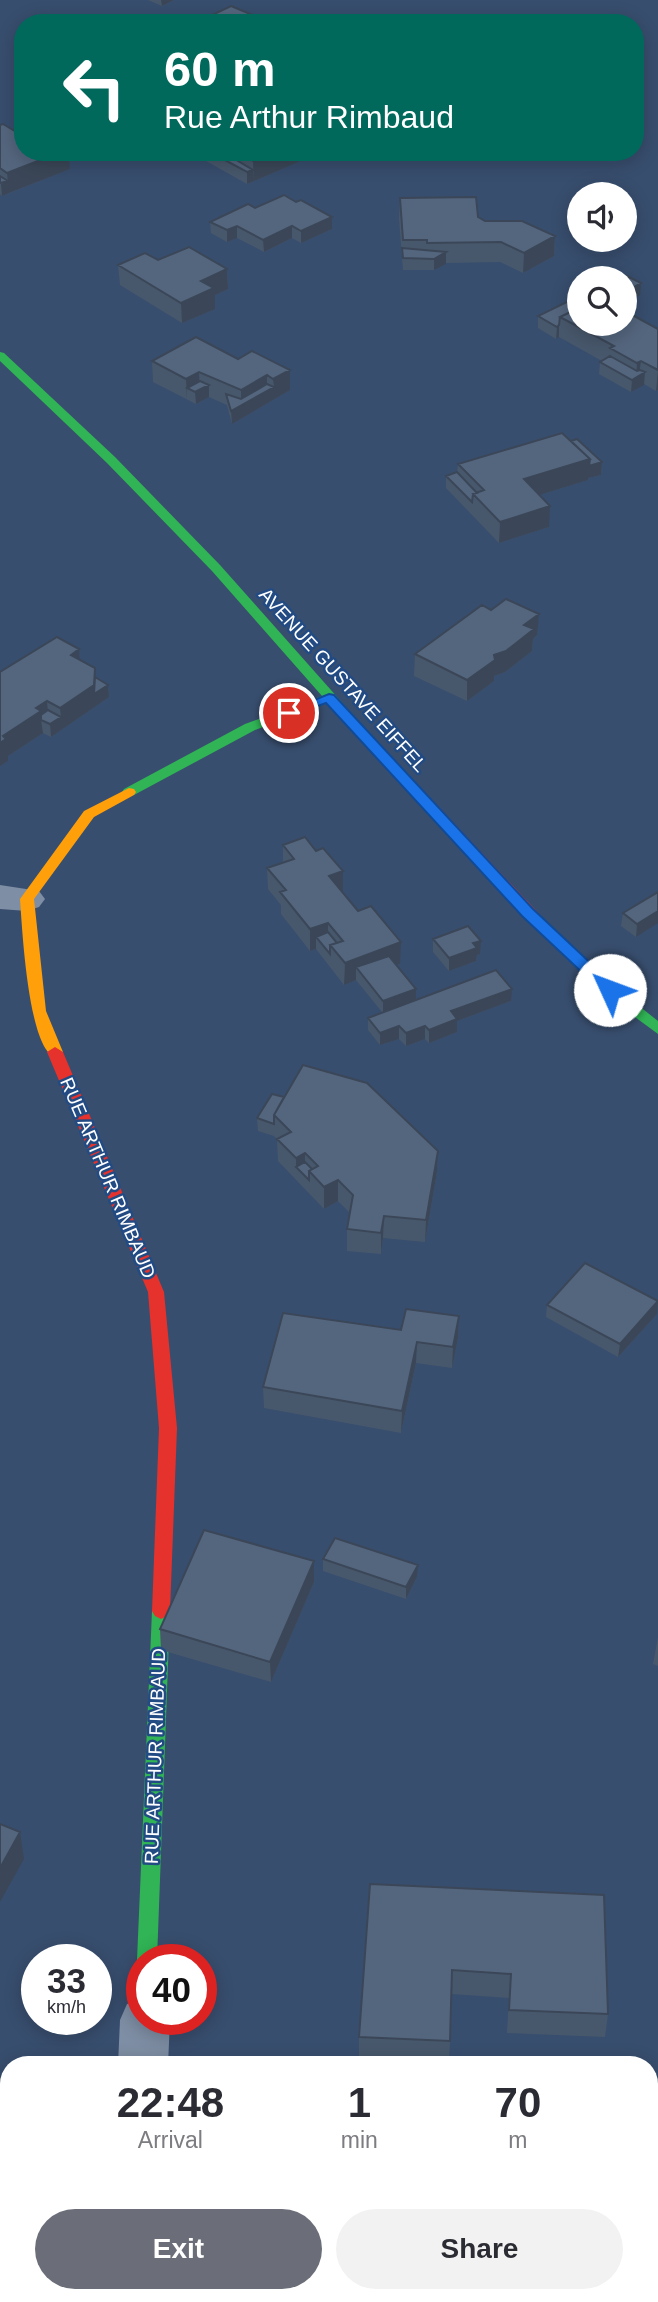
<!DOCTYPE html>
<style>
body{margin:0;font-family:Arial,sans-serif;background:#f2f2f3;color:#2b2b33;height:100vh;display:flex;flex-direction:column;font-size:26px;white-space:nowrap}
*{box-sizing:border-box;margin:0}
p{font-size:23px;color:#7c7c81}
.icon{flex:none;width:38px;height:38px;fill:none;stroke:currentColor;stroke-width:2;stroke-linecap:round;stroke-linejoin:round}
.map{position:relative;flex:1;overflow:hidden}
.details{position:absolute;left:0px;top:2056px;width:658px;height:247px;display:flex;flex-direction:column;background:#fff;border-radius:28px 28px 0 0;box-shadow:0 4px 18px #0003}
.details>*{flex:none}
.top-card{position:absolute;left:14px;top:14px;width:630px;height:147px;border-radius:28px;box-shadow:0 4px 18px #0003;background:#00695c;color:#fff;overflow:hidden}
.controls{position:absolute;left:567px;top:182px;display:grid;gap:14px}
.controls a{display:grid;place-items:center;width:70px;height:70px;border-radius:50%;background:#fff;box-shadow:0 4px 18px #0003;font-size:35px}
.speed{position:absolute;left:21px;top:1944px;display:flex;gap:14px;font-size:35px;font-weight:700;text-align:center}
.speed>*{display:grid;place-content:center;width:91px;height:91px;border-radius:50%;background:#fff;box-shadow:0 4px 18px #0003;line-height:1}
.speed small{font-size:18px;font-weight:400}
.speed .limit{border:10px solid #d22;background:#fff;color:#111}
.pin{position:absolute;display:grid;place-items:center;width:60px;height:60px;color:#fff;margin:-30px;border:4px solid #fff;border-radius:50%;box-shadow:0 2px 7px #0007}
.me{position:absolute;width:77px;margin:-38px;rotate:313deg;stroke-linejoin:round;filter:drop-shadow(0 0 5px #0008)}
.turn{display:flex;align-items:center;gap:24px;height:147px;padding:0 35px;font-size:32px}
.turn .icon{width:91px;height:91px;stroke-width:2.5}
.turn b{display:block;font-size:49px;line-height:60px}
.eta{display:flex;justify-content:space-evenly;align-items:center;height:119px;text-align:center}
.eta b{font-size:42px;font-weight:700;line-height:49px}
.button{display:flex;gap:14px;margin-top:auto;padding:14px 35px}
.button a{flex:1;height:80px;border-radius:42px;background:#6b6e78;color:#fff;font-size:28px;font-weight:700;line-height:80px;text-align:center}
.button a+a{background:#f2f2f3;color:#2b2b33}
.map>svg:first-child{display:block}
</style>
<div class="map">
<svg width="658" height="2302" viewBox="0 0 658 2302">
<rect width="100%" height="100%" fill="#384e6e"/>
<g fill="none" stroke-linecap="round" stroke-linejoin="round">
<path fill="#7e8ea4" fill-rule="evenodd" d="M0 885 39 891 45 899 39 907 27 911 0 909Z
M142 1998V2020H170L168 2065H118L120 2020 127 2004Z
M96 2294H149L148 2302H94Z"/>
<path fill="#30b455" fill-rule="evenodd" d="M0 352 4 353 115 457 220 565 362 725 364 728 362 731H352L328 703 255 730 134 795H124L122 792 124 789 245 724 322 696 212 571 107 463 0 361Z
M555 934 560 936 615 987 658 1021V1034L605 995 550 942 548 939 550 936Z
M161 1603 167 1606 170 1611 157 1960H142V1967L137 1960 152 1611 155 1606Z"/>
<path fill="#ff9f0a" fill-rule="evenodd" d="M129 788 134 789 136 792 134 795 94 817 34 899 46 1011 63 1052 55 1057C28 1049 22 926 20 899L84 811Z"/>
<path fill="#e5322d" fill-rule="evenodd" d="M357 724 362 725 560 936 562 939 560 942H550L352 731 350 728 352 725Z
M55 1047 63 1052 164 1292 177 1428 170 1611 167 1616 161 1619 155 1616 152 1611 159 1428 148 1292 47 1052Z"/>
</g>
<path fill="#48586c" d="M148 0H174L162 6Z
M0 125 70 169 2 196 0 194Z
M190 152H303V160L247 184Z
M400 198 478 217 485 221 555 236 554 256 523 273 500 262 446 263 434 270H403L399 218Z
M255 208 332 229 301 243 292 238 264 252 237 238 227 242 211 233 210 222Z
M158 260 227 269 228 289 215 295V309L182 323 120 285 118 265Z
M579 296V324L658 329V390L656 391 644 384 631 392 599 374 600 362 602 361 559 337 556 339 538 328V316Z
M238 359 290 370V390L232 424 227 405 209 397 196 404 153 382 152 361Z
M602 462 601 475 588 478V480L539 495 549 527 499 543 446 488V476L457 472 458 464Z
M537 635 533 639 532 651 505 672 494 676V681L467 701 414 676 415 654Z
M79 649V659L95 668V677L108 685 109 697 51 737 43 733 8 756V761L0 766V672Z
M283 845 343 892 400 964 397 965 416 989V1000L511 1001 457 1021V1032L429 1043 425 1039 406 1046 399 1039 380 1045 368 1030V1018L382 1012 356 980 344 985 316 949 310 951 281 914V905L268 889 267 868 283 862Z
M658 892 636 937 621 926 623 913Z
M433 939 480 954 477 955 476 961 449 971 433 952Z
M272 1094 438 1151 437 1172 425 1242 383 1238 381 1254 347 1251V1229L350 1213 338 1201 324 1209 278 1161 277 1139 274 1136 258 1131 257 1118Z
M547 1305 657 1314 618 1357 546 1317Z
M459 1316 458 1338 452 1368 416 1363 401 1433 264 1408 263 1387 401 1330Z
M323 1559 417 1577 406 1599 323 1571Z
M314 1561V1582L271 1682 161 1650 160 1629Z
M658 1637V1666L653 1664Z
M370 1884 608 2014 605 2037 507 2033 509 1998 452 1994 449 2065 359 2060V2037Z"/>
<path fill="#3b4758" d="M161 0H174L162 6Z
M61 152H68L70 169 9 193 7 173Z
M275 152H303V160L254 181 253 161Z
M253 170 254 181 247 184V172Z
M8 181 9 193 2 196 1 184Z
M332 217V229L301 243V231Z
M237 226V238L227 242V230Z
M292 226V238L264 252 263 240Z
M555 236 554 256 523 273 524 253Z
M446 252V264L434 270V259Z
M227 269 228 289 215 295V309L182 323 181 303 201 281Z
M641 283 640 295 625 303V292Z
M559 325V337L556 339 557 327Z
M641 361 639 375 645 372 644 385 631 392 632 380 636 377 637 363Z
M290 370V390L232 424 231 411 241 406V390L267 375V391L274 387 273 379Z
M658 370V390L656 391Z
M199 372 200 390 209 385V397L196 404 195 392 187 388V400L186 379Z
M590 459 602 462 601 475 588 478V480L523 500 524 479Z
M550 506 549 527 499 543 500 522Z
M539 614 537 635 533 639 532 651 505 672 494 676V681L467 701V680L524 625Z
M79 649 80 671 71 655Z
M95 668 96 689 108 685 109 697 51 737 50 724 61 717 60 708Z
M47 701 49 723 41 720 43 733 8 756V761L0 766V743L3 736 36 708Z
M343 871V893L329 876Z
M658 911V923L636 937 637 924Z
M328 923V945L316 937V949L310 951V929Z
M481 941 480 954 477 955 476 961 449 971V958L473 943Z
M401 942 400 964 364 977 356 967V980L344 985 345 963Z
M416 989V1002L383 1014V1001Z
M512 989 511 1001 457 1021V1032L429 1043V1030L451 1011Z
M399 1026V1039L380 1045V1033Z
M425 1026V1039L406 1046V1033Z
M438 1151 437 1172 425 1242 426 1220Z
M305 1153V1175L296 1167V1180V1158Z
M338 1180V1201L324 1209V1187Z
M384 1216 383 1238 381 1254V1233Z
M658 1301 657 1314 618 1357 620 1344Z
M459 1316 458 1338 452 1368 453 1347Z
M417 1342 416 1363 401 1433 402 1411Z
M314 1561V1582L271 1682 270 1662Z
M418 1565 417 1577 406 1599V1587Z
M20 1832 24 1859 0 1902V1868Z"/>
<path fill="#54667e" stroke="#3b4758" stroke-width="2" d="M231 6 272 23H195Z
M3 124 23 136V152H61L7 173 0 168V125Z
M210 152H223L253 170 247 172Z
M237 152H275L253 161Z
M0 176 8 181 0 183Z
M284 195 296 202 301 200 332 217 301 231 292 226 263 240 237 226 227 230 210 222 248 204 255 208Z
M476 197 478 217 485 221H522L555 236 524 253 501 242 427 243V240H403L400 198Z
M189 247 227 269 201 281 214 288 181 303 118 265 145 253 158 260Z
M402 248 446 252 434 259 403 258Z
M627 276 641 283 625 292V278H622Z
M579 296V308L560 317 559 325 557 327 538 316Z
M579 308V324H625V311L658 329V370L641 361 637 363 610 348 614 346 560 317Z
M196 337 238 359 252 351 290 370 273 379 267 375 241 390 199 372 186 379 152 361Z
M610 356 637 371 640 370 645 372 632 380 600 362Z
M200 381 209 385 195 392 187 388Z
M267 384 274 387 231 411 226 394 241 399Z
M562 433 590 459 524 479 550 506 500 522 473 494 484 490 458 464Z
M577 439 602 462 589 466 590 459 571 441Z
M457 472 477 493 473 494 472 502 446 476Z
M506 599 539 614 524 625 534 629 506 651 494 655 495 660 467 680 415 654 482 605 491 610Z
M57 637 79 649 71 655 95 668 94 685 60 708 47 701 36 708 41 711 3 736 6 739 0 743V672Z
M95 677 108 685 94 694Z
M48 710 61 717 50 724 41 720V715Z
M305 837 316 851 323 848 343 871 329 876 358 911 371 906 401 942 345 963 330 945 343 941 328 923 310 929 280 892 286 890 267 868 294 859 283 845Z
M658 892V911L637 924 623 913Z
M468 926 481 941 473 943 477 948 449 958 433 939Z
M328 932 337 943 330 945V954L316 937Z
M389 956 416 989 383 1001 356 967Z
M496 970 512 989 451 1011 457 1019 429 1030 425 1026 406 1033 399 1026 380 1033 368 1018Z
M303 1065 367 1083 438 1151 426 1220 384 1216 381 1233 347 1229 353 1195 338 1180 324 1187 309 1171 318 1166 305 1153 296 1158 277 1139 291 1132 274 1115Z
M272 1094 284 1097 274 1115V1124L257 1118Z
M305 1162 312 1169 309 1171V1180L296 1167Z
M585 1263 658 1301 620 1344 547 1305Z
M406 1309 459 1316 453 1347 417 1342 402 1411 263 1387 283 1313 401 1330Z
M204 1530 314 1561 270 1662 160 1629Z
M335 1538 418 1565 406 1587 323 1559Z
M0 1824 20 1832 0 1868Z
M370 1884 604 1895 608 2014 509 2010 511 1974 452 1970 450 2041 359 2037Z"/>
<path fill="#1a73e8" stroke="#114b97" stroke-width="2" d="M329 694 334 695 533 909 616 987 618 990 616 994H605L522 916 326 703 289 717 282 713Z"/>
<g text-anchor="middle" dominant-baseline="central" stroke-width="5" stroke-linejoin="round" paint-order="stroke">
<g font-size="19" fill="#fff" stroke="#224b84">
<text transform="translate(343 680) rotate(48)">AVENUE GUSTAVE EIFFEL</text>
<text transform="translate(108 1178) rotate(67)">RUE ARTHUR RIMBAUD</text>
<text transform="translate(155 1756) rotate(-88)">RUE ARTHUR RIMBAUD</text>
</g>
</g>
</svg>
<div class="controls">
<a><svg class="icon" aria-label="sound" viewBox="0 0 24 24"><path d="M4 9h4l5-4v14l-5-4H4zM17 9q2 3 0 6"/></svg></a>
<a><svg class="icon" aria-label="search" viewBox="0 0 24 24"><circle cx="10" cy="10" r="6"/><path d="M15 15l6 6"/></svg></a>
</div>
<div class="speed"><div>33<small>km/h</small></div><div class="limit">40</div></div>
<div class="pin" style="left:289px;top:713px;background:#d93025"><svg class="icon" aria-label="arrive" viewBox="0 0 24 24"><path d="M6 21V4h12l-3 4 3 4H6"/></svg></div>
<svg class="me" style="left:610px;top:990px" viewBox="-20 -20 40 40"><circle r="19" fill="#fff"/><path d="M0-13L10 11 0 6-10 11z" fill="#1a73e8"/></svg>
<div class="top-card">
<div class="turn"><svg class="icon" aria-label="left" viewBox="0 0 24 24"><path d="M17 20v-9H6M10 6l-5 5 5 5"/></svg><div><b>60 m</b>Rue Arthur Rimbaud</div></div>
</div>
<section class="details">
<div class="eta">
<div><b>22:48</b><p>Arrival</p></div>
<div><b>1</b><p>min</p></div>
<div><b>70</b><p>m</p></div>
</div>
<div class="button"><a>Exit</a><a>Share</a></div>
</section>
</div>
